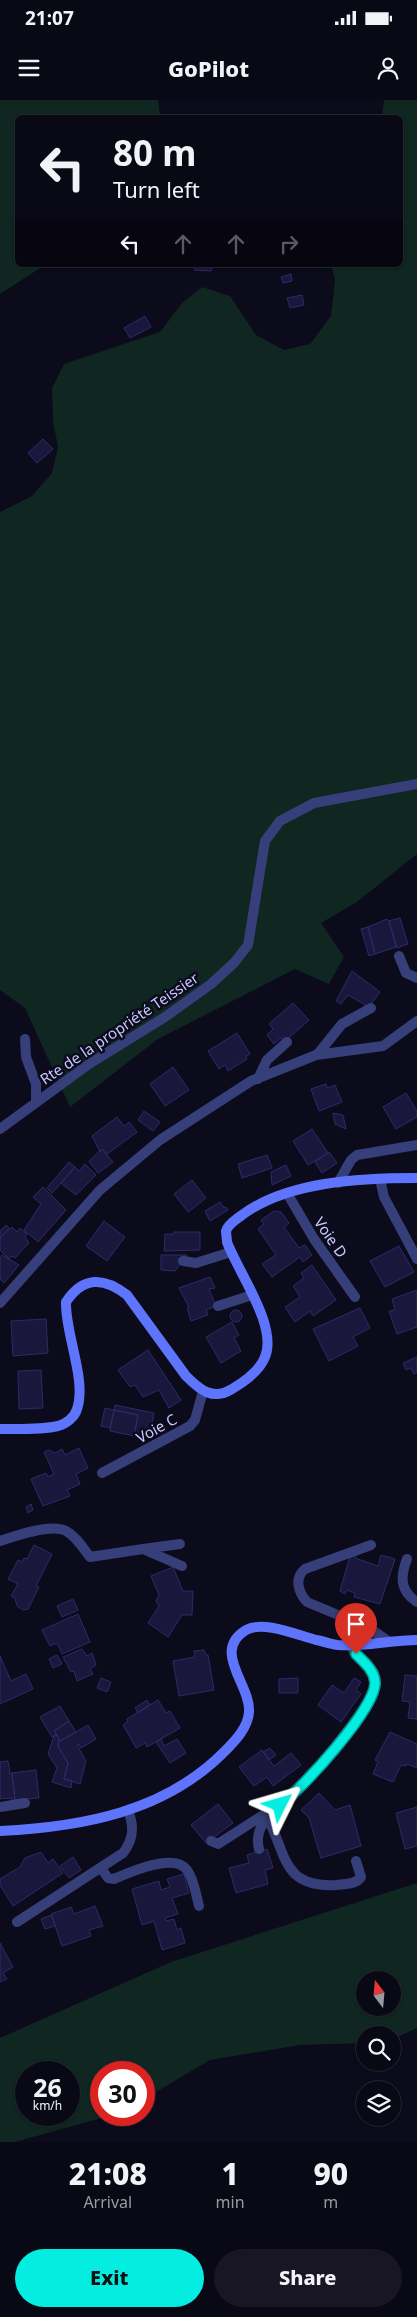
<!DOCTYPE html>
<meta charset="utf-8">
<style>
body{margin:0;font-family:"Noto Sans",sans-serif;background:#171622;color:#f1f3f6;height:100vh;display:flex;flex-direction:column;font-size:19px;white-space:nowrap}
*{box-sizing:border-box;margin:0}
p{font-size:16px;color:#999aa0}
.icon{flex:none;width:28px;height:28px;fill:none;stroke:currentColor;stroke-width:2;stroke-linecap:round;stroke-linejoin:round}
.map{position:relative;height:2042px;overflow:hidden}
.side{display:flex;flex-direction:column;background:#090815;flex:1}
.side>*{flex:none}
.top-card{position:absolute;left:15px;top:15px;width:388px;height:152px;border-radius:8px;box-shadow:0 1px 4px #0004,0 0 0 1px #292934;background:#090815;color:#f1f3f6;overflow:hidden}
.needle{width:32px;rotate:344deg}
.fabs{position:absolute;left:356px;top:1871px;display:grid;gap:10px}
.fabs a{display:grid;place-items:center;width:45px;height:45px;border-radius:50%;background:#090815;box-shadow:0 1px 4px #0004,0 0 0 1px #292934;font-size:25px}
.speed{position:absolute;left:15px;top:1961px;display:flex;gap:10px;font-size:25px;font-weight:700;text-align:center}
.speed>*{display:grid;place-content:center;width:65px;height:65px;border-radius:50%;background:#090815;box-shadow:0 1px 4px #0004,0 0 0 1px #292934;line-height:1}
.speed small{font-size:12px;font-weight:400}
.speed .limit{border:8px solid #d22;background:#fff;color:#111}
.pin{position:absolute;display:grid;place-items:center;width:42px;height:42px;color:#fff;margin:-51px -21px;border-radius:50% 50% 50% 0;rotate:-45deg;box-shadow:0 0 5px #0007}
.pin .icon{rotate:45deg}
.me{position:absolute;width:55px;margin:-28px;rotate:50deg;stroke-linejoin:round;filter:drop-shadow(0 0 4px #0008)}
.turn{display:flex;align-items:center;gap:18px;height:105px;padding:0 15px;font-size:22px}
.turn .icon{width:65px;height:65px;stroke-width:2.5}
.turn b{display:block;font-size:35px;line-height:42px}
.lanes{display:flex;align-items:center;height:48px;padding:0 15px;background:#0003;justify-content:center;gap:25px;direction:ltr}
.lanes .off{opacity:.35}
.eta{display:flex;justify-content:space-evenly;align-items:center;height:85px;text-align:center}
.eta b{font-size:30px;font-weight:800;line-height:35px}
.action{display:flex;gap:10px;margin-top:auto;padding:10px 15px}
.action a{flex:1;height:58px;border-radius:30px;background:#03eee1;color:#111;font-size:20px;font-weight:800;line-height:58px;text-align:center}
.action a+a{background:#171622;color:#f1f3f6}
.status{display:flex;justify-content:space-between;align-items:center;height:35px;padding:0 25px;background:#090815;direction:ltr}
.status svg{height:14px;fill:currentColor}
header{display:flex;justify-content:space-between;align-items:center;height:65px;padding:0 15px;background:#090815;font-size:22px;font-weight:800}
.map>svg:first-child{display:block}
</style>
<div class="status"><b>21:07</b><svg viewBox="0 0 49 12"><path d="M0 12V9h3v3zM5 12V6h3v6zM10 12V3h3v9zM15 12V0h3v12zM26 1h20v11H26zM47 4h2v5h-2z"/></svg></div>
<header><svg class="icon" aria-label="menu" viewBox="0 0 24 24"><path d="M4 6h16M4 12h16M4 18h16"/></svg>GoPilot<svg class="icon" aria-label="person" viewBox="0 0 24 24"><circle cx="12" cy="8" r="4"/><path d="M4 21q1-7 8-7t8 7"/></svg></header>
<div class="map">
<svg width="417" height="2042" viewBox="0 0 417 2042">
<rect width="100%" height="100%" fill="#0c0b1c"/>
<path fill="#0f2621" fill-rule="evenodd" d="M0 0H158L160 17 18 18V165H45L0 194Z
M384 0H417V754L357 802 321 823 344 857 329 884 295 869 158 939 70 1007 25 908 0 890V412L32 396 52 373 58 347 53 321 52 288 64 264 160 232 182 203 202 187 230 196 256 235 284 250 310 244 331 216 335 179 331 165H400V18L382 17Z
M417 1783V1928L393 1939 392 1935H365V1943L300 1945 210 1960 144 1999V1972H101V2015H112L15 2042H0V1938L171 1862ZM365 1880H392V1908H365ZM26 1972H69V2015H26Z"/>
<path fill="#19183c" stroke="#2d2a68" d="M194 165H224V167H212L211 171 194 170Z
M291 174 292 181 283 183 281 177Z
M302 195 304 205 290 208 287 198Z
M145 216 151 227 130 238 124 228Z
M43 339 53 349 37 363 28 353Z
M400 818 408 844 397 848 389 821Z
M387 819 389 821 396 847 375 854 368 827Z
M368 827 375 854 369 856 361 829Z
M352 871 380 892 369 907 348 895 341 904 336 901Z
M293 903 309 920 284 942 281 938 274 944 267 935 273 929 269 924Z
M237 933 250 954 246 956 247 959 228 971 225 965 219 969 208 951Z
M173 967 189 990 165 1006 150 984Z
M326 984 327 988 335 985 342 1002 319 1011 311 989Z
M406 993 417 1011V1017L396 1029 383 1007Z
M144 1011 160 1022 153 1031 138 1020Z
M333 1013 343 1015 346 1029 335 1024Z
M117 1017 124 1026 129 1022 137 1032 107 1054 102 1049 100 1052 92 1036Z
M312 1029 328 1053 308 1065 293 1041Z
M102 1049 113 1062 98 1073 89 1061Z
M329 1052 337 1063 322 1073 315 1062Z
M267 1055 272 1068 242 1078 238 1064Z
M69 1062 75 1067 52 1093 47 1088Z
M85 1064 96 1075 76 1095 61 1083 75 1067 79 1071Z
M286 1065 291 1076 272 1085 271 1072Z
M192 1080 206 1098 188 1112 174 1094Z
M43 1087 66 1110 38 1142 24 1130 41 1104 33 1097Z
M220 1102 224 1108 226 1107 228 1110 210 1121 205 1111Z
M274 1111 281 1112 289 1123 284 1127 299 1148 305 1145 312 1155 303 1162 300 1157 272 1177 262 1164 276 1155 258 1129 264 1124 261 1120Z
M104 1121 125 1137 107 1161 86 1146Z
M6 1125 9 1128 0 1138V1131Z
M12 1127 17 1132 20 1128 27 1134 25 1137 29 1143 15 1158 12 1156 9 1159 0 1150V1138Z
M174 1132H200V1150L164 1151 165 1134H174Z
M399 1146 414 1172 385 1187 370 1161Z
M2 1155 19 1165 4 1183 0 1179V1158Z
M161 1155H187L175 1171 161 1170Z
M312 1165 336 1200 313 1216 310 1211 295 1222 285 1207 300 1197 293 1186 304 1178 301 1173Z
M210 1177 215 1188 209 1189 216 1206 206 1210 208 1215 191 1221 187 1208 189 1207 179 1188Z
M417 1190V1227L397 1234 389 1211 395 1210 392 1199Z
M360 1208 370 1228 353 1237 358 1246 329 1261 313 1229Z
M230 1216a6 6 0 1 1 12 0a6 6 0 1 1-12 0Z
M46 1219 48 1253 13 1256 11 1221Z
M232 1222 239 1235 234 1238 241 1251 221 1263 206 1237Z
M148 1250 181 1300 169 1308 159 1290 143 1297 135 1285 130 1287 118 1270Z
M417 1257V1272L414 1274 411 1268 406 1270 403 1263Z
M41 1270 43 1308 19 1309 18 1271Z
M115 1305 154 1313 150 1334 139 1332 138 1337 134 1336 138 1315 114 1310 110 1328 101 1326 105 1308 114 1310Z
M114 1310 138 1315 134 1336 110 1331Z
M79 1348 88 1368 76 1374 80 1384 67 1390 70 1396 43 1406 31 1379 46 1373 48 1377 54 1374 44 1352 49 1350 55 1353 62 1349 65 1355Z
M31 1404 33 1410 28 1413 26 1407Z
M34 1445 52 1454 36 1486 39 1487 28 1509 23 1510 17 1506 15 1498 11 1496 18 1484 8 1479 18 1460 22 1462 24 1458 27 1459Z
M358 1452 355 1458 378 1466 381 1455 395 1459 380 1504 354 1497 355 1493 347 1490 345 1494 340 1491 350 1456Z
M173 1467 183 1491H193L192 1515H182L168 1537 148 1523 159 1506 156 1501 159 1495 151 1476Z
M73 1499 78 1510 62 1517 57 1506Z
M78 1514 90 1542 62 1554 57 1543 50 1546 42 1530Z
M82 1549 87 1556 92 1553 96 1565 90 1569 93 1574 77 1581 74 1571 71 1572 63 1557Z
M204 1550 206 1555H208L214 1590 179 1596 173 1561 195 1557 194 1551Z
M57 1555 62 1564 53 1568 49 1559Z
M0 1556 11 1581 26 1574 33 1589 0 1604Z
M405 1575 417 1576V1619L408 1618 410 1602 402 1601Z
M101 1578 111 1582 107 1592 97 1588Z
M298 1578V1593H279V1579Z
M354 1578 361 1582 356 1590 361 1594 341 1622 318 1605 332 1585 344 1593Z
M147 1600 150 1605 138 1613 135 1608Z
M158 1600 166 1613 170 1611 180 1628 147 1647 145 1643 136 1648 123 1625 128 1622 127 1619Z
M60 1606 69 1621 54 1631 57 1635 52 1637 40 1617Z
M69 1621 76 1632 60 1641 54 1631Z
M88 1625 96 1639 81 1648 79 1644 77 1645 86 1661 80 1684 64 1679 68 1663 58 1646 59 1639 60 1641Z
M390 1632 417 1644V1668L407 1664 406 1666 401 1665 393 1682 373 1674 378 1662 375 1660Z
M57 1635 59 1639 58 1646 68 1663 64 1679 72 1681 71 1688 52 1682 57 1668 48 1654 54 1636Z
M161 1639 164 1646 177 1639 186 1653 170 1663 156 1642Z
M270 1648 276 1655 269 1660 263 1652Z
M262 1650 274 1666 291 1653 301 1665 273 1686 267 1677 254 1686 239 1667Z
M8 1661 10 1674 12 1673 15 1700 12 1701V1698L0 1699V1662Z
M36 1670 39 1698 15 1700 12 1673Z
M319 1693 335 1710 350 1705 361 1746 321 1758 309 1718 301 1710Z
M218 1704 233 1723 206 1743 191 1725Z
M417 1707V1746L405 1749 396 1713Z
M267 1749 273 1768 265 1770 268 1784 236 1793 229 1768 249 1763 247 1755Z
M41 1752 48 1763 53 1759 63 1773 13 1806 0 1785V1779L20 1767 25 1758Z
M73 1757 81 1770 69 1778 60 1766Z
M184 1774 189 1793 172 1798 178 1814 165 1818 166 1821 174 1819 177 1830 181 1828 185 1843 162 1850 154 1821 142 1825 132 1789 159 1781 161 1790 170 1787 167 1779Z
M95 1806 103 1826 89 1830 91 1836 62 1846 51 1814 71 1807 74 1814Z
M52 1815 55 1826 45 1829 41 1819Z
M0 1843 13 1867 3 1873 7 1879 0 1882Z"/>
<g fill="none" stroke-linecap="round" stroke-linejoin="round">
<path stroke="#373f7a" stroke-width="10" d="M399 856 406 873 417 878
M25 939 26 957 36 984V1002
M317 955 342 924 371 908
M258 979 267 960 287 942
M0 1029 89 964 165 917 211 884 234 863 248 845 265 741 280 721 314 703 417 684
M380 1079 384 1097 417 1159
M338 1083 351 1060 357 1055 417 1045
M287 1093 314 1139 355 1197
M183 1161 196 1163 231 1152
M0 1203 100 1090 160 1040 251 981 316 955 383 946 417 921
M218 1206 252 1195
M102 1373 190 1326 195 1320 203 1291
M0 1441C15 1436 52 1423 66 1431 76 1436 83 1448 90 1457L143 1449 182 1466
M371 1445 305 1469C294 1478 298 1492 307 1502L369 1528 388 1541
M143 1449 180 1444
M407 1459C400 1477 400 1491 417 1502
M0 1707 25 1703
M267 1717C287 1753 281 1788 336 1785 344 1784 356 1785 361 1777L356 1761
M211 1741 218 1744 293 1696 320 1666 364 1610 376 1584 374 1573 356 1555 350 1544
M259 1749C255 1734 262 1725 269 1713
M101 1768 108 1778 114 1779C130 1772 174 1752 187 1770 194 1779 196 1795 199 1806
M17 1822 123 1753C133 1740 135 1727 128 1711"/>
<path stroke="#5f74fd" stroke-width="10" d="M0 1329C18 1329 40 1330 58 1326 66 1324 75 1317 77 1309 87 1280 65 1234 66 1202 83 1176 104 1177 127 1195L186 1276C200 1290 213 1301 232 1289 244 1282 260 1270 265 1257 278 1226 238 1172 227 1142 227 1139 226 1134 226 1131 228 1124 237 1119 242 1115 288 1081 362 1078 417 1078
M0 1731C82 1727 166 1712 226 1650 236 1640 248 1627 249 1612 251 1585 211 1551 246 1530 263 1520 297 1535 316 1540 323 1541 330 1544 338 1545 361 1547 392 1540 417 1540"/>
</g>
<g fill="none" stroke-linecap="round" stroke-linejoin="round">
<g stroke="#029b92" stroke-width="12">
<path id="route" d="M280 1705C302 1689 377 1607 375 1582 374 1570 364 1562 356 1554"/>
</g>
<use href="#route" stroke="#03eee1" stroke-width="9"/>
</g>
<g text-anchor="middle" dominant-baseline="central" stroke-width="5" stroke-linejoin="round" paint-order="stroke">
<g font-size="15" fill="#c7c9fe" stroke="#0c0b1c">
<text transform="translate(119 928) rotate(-34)">Rte de la propriété Teissier</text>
<text transform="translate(331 1137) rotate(55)">Voie D</text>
<text transform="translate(156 1328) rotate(-29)">Voie C</text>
</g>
</g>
</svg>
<div class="fabs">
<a><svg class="needle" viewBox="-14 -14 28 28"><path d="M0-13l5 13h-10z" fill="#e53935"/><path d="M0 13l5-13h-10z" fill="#999aa0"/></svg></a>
<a><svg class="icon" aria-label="search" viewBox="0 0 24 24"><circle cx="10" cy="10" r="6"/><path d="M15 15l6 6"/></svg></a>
<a><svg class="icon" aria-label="layers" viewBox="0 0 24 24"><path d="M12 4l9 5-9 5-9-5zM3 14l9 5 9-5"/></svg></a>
</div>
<div class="speed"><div>26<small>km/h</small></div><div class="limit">30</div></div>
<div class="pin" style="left:356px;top:1554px;background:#d93025"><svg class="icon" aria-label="arrive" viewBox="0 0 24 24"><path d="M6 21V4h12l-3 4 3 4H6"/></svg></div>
<svg class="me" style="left:280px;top:1705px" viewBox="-20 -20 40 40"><path d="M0-17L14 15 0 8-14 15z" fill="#03eee1" stroke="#fff" stroke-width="4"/></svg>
<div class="top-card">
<div class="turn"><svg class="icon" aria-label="left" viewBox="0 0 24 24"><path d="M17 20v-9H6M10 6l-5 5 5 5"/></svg><div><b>80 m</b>Turn left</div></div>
<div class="lanes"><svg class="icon" aria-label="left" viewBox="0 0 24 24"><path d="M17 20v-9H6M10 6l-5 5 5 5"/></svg><svg class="icon off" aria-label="ahead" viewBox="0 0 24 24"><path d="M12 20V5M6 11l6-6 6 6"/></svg><svg class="icon off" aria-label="ahead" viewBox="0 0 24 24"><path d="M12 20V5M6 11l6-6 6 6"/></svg><svg class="icon off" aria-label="right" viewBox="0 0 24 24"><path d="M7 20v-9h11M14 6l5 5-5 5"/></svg></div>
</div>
</div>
<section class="side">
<div class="eta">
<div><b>21:08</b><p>Arrival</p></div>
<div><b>1</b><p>min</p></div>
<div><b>90</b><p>m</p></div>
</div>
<div class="action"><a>Exit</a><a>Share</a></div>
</section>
